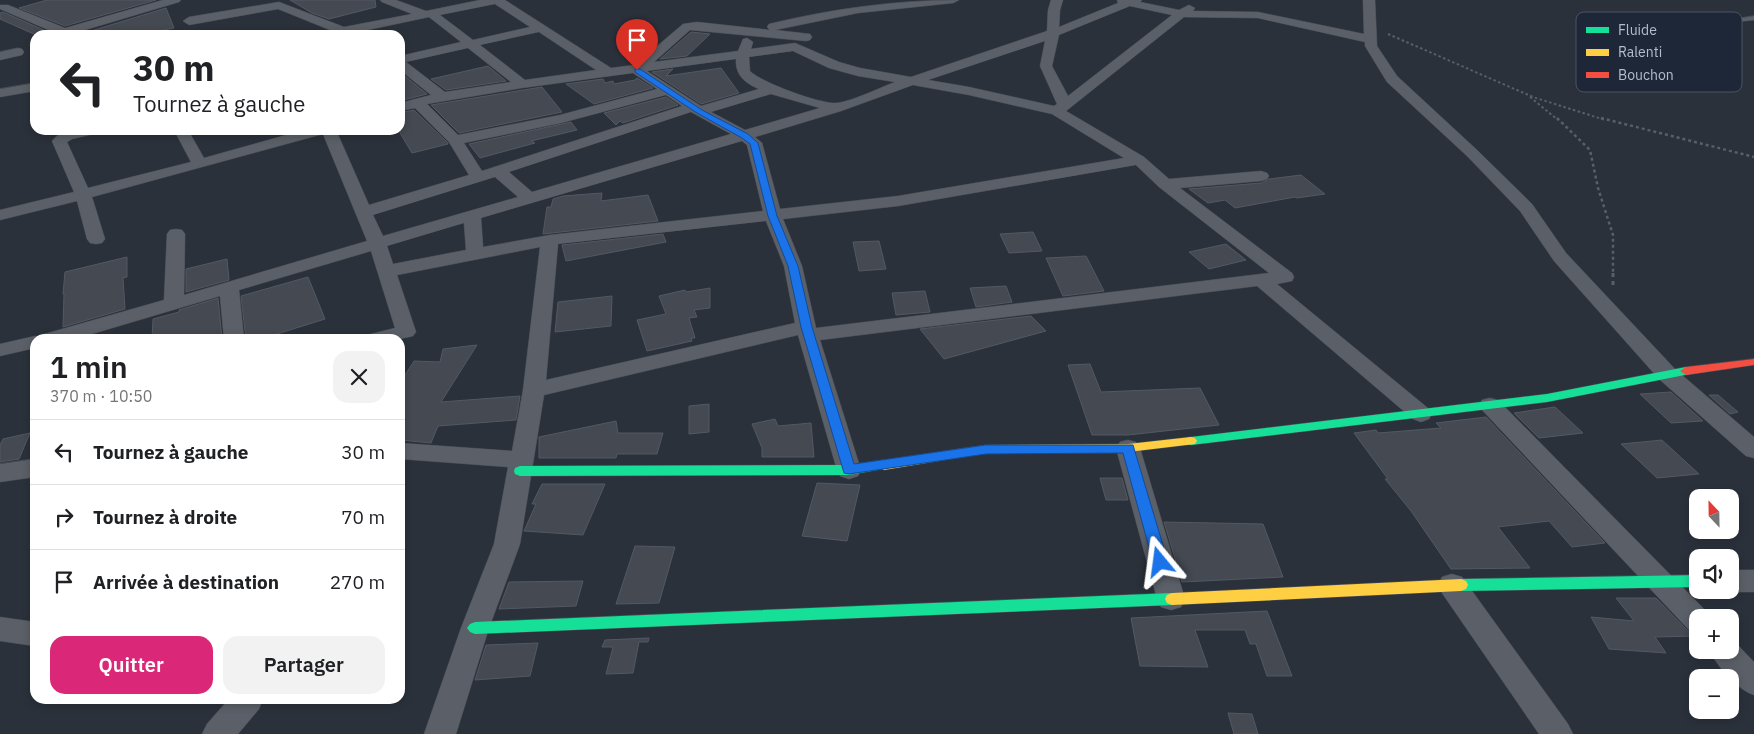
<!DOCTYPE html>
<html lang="fr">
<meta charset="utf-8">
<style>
body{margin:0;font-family:"IBM Plex Sans",sans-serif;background:#f2f2f2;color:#202124;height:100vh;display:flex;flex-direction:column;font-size:19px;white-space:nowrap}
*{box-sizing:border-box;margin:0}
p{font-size:16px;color:#757577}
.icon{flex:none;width:28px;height:28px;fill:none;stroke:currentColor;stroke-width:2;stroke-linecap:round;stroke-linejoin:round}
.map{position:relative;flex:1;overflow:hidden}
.drawer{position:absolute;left:30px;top:334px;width:375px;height:370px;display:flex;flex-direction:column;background:#fff;border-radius:15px;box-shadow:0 2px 8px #0003}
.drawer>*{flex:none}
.guide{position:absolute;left:30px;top:30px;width:375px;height:105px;border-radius:15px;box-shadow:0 2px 8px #0003;background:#fff;color:#202124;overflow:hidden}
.needle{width:32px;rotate:338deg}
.fabs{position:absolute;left:1689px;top:489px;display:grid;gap:10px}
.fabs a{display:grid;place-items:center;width:50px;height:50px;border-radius:10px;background:#fff;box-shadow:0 2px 8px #0003;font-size:25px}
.pin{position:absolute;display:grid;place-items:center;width:42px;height:42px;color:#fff;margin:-51px -21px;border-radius:50% 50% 50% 0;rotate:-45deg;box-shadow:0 0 5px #0007}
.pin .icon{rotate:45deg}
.me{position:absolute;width:55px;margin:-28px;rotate:344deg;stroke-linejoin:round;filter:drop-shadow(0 0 4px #0008)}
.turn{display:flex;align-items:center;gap:18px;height:105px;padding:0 20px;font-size:22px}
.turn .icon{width:65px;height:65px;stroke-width:2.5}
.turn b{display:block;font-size:35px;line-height:42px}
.round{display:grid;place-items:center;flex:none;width:52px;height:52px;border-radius:15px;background:#f2f2f2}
.overview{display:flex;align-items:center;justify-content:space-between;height:85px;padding:0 20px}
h1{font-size:30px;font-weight:600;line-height:38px}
.action{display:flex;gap:10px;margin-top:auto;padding:10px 20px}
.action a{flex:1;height:58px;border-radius:15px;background:#db2777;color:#fff;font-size:20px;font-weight:600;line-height:58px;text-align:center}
.action a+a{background:#f2f2f2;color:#202124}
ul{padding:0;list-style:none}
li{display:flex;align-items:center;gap:15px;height:65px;padding:0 20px;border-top:1px solid #e0e0e0}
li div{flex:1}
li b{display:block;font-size:19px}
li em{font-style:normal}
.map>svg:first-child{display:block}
</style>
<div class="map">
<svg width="1754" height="734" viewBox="0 0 1754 734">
<rect width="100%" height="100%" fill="#2b313b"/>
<path fill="#444952" stroke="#535963" d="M47 0H156L65 26 19 8Z
M290 0H375L376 7 329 19 312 13Z
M166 8 174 28 136 35H78Z
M3 12 55 35H36L0 19V13Z
M691 32 710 34 687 56 660 59Z
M488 66 506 81 446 90 431 79Z
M721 68 739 93 701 104 652 72 673 69 666 76Z
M400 72 427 94 400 101Z
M637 78 653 88 594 104 566 84 603 79 605 83 613 81 614 84 635 80Z
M542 87 562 112 459 133 431 105Z
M666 97 678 105 623 123 620 121 616 125 604 113Z
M414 110 448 143V144L412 153 400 133V113Z
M571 122 577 130 531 141 535 143 480 158 469 144Z
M1301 175 1325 194 1297 198 1295 197 1235 208 1225 200 1208 203 1189 189 1261 183 1269 179Z
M602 193 601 201 648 195 658 221 543 234 547 207H551L553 199 563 196Z
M1033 232 1042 251 1009 253 1000 234Z
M663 234 666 242 566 261 562 245Z
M879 241 886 269 859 271 853 242Z
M1226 244 1246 260 1209 269 1189 252Z
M1086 256 1104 291 1063 296 1046 258Z
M127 257V277L123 278 125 309 63 327 64 294H63L65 272Z
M227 259 229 280 186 292V269Z
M308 277 325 319 261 339H246L241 296Z
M1006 286 1012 302 976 307 970 288Z
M710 288V308L694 310 697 317 689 318 695 338H691L692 341 647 351 637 320 666 314 659 296 685 290 686 292Z
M925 291 930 312 896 315 892 293Z
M612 296 611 326 555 332 558 302Z
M218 298 222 339H152L153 319 179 312V310Z
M1031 316 1046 331 944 359 920 329Z
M477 345 441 402 520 396 516 420 438 426 431 443 400 440V383L414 361 440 362 443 349Z
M1090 364 1101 392 1200 388 1219 425 1128 435H1092L1068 365Z
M1671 392 1703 421 1671 423 1640 394Z
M1709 395H1718L1738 412 1730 414Z
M709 404V432L689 434V406Z
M1555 407 1583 433 1539 438 1514 413Z
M1486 417 1605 543 1572 547 1549 521 1498 527 1530 568 1451 569 1411 511 1385 479H1388L1354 433 1376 430 1378 433 1441 428 1436 423Z
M775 419 778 426 811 423 814 457H762V448L752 424Z
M616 421 618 433H663L657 454H617L616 458H539V437Z
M30 433 19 459 0 462V445L3 439Z
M1662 440 1699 474 1657 478 1621 444Z
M1100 478H1122L1128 500H1106Z
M817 483 860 485 847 541 802 536Z
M542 484H605L583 535 524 531 536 504H532Z
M1164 522 1263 524 1283 577 1182 582Z
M635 546 675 547 659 603 616 604Z
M583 581 576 606 499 609 509 582Z
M1616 598H1656L1687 630 1698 636 1655 637 1666 653 1609 649 1591 617 1634 621Z
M1267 611 1292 676H1267L1256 644H1250L1245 630H1195L1208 667 1140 666 1131 618Z
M649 638 648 642H639L633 673 606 674 613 647H602L605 640Z
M538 643 530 676 475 680 486 645Z
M1228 713 1252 714 1258 734H1234Z"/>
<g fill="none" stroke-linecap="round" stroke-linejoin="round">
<g stroke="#474c53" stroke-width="1">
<path id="lane" d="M1754 16V20L1726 23 1705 33 1677 35 1674 33 1677 31 1704 29 1723 21Z"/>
</g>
<g stroke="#474c53" stroke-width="1">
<path id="street" d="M163 0H181L179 2 75 33 76 35H60L0 9V5H8L65 28Z
M380 0H396L426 11 480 0H505L611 68 635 65 683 24 697 22 770 30 767 27 769 24C831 9 895 0 959 0L953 3 858 13 775 30 810 34 812 37 810 40 806 41 690 30 654 62 738 51 743 39 747 38 753 42 751 49 795 43 839 62 860 68 911 77 1047 31 1048 10 1051 0H1063L1060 10 1059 27 1118 3 1117 0H1142L1140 2 1179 10 1189 5 1195 8 1193 11 1258 12 1364 34 1363 0H1375L1377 46 1397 76 1477 150 1532 204 1566 253 1675 369 1754 437V458L1746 456 1659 379 1554 261 1520 211 1467 156 1387 82 1365 46V42L1258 18 1184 17 1066 111 1144 157 1169 179 1261 171 1267 173 1269 176 1267 179 1261 181 1180 188 1292 273 1294 277 1292 281 1277 284 1429 409 1432 414 1429 419 1421 422 1413 419 1257 286 820 340 861 470 858 476 849 479 840 476 837 470 798 335 544 395 520 544 489 628 456 734H424L461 628 494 544 508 467 400 459V443L512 451 523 390 540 247 397 275 416 332 413 336 400 339H364L367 335 395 328 371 251 239 290 244 339H224L220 296 75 339H35V348L0 356V344L35 336 39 337 41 335 164 300 167 234 170 230 176 229 182 230 185 234 184 295 367 241 323 134 92 197 105 239 102 243 96 244 90 243 87 239 77 201 0 220V210L74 192 52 141C62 127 84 130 100 130L98 133 72 139 67 142 88 188 191 162 174 130H188L204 158 304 130H336L369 205 469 175 449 142 415 108 400 111V103L431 95 400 70V56L461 42 429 17 344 35H316L318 32 330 30 278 9 189 25 183 21 189 17 279 2 344 27 412 14 382 2ZM495 4 530 27 473 40 440 15ZM1130 6 1172 15 1068 96 1052 66 1059 35ZM539 32 596 70 525 80 480 45ZM1045 41 1040 66 1057 104 1054 106 969 87 928 80ZM468 48 511 82 445 92 406 62ZM793 51 829 68 858 76 895 82C879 88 853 101 837 103 822 105 760 82 750 71L749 57ZM736 59C735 75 745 83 759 89L701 106 647 71ZM633 73 657 89 560 115 458 135 427 104 522 88ZM913 85 969 95 1052 114 1124 158 898 196 780 209 762 143 755 137 841 111ZM771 94 820 108 745 130 711 112ZM666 95 682 106 482 171 464 143 561 123ZM691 112 731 134 532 192 509 172ZM742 141 747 145 763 211 550 235 483 247 481 218ZM1136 165 1159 187 1269 273 816 328 802 266 783 219 898 206ZM495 177 518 197 383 236 373 215ZM766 221 784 266 795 323 546 380 558 244ZM464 223 466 250 393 264 387 246Z
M18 48 22 49 24 52 22 55 0 60V52Z
M35 83V91L0 97V89Z
M1490 398 1498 400 1708 613 1710 618H1698V633L1688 629 1482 410 1479 405 1482 400Z
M1128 440 1136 442 1140 448 1185 599 1181 607 1171 610 1161 607 1157 599 1116 448 1120 442Z
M35 459V477L0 482V464Z
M1730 570H1754V592H1730L1724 590H1730Z
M1452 574 1462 577 1568 724 1573 734H1539L1442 593 1438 585 1442 577Z
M0 617 35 622V646L0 641Z
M1730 640 1734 641 1754 662V695C1736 689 1718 667 1709 650H1730Z
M229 699H263L259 709 238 734H202L207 724Z"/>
</g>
<g stroke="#474c53" stroke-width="1">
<path id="fast" d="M1686 367 1690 368 1692 371 1690 374 1547 402 1191 445 1187 444 1185 441 1187 438 1191 437 1547 394Z
M884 460 888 462 890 465 888 468 849 475 520 476 515 474 514 471 515 468 520 466 849 465Z
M1698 575V587L1461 591 1456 589 1454 585 1456 581 1461 579Z
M1172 593 1177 595 1179 599 1177 603 1172 605 475 634 470 632 467 628 470 624 475 622Z"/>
</g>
<g stroke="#474c53" stroke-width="1">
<path id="slow" d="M1191 437 1195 438 1197 441 1195 444 1128 452 986 453 884 470 880 468 878 465 880 462 884 460 986 445 1128 444Z
M1461 579 1466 581 1468 585 1466 589 1461 591 1172 605 1167 603 1165 599 1167 595 1172 593Z"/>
</g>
<g stroke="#474c53" stroke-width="1">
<path id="jam" d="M1754 359V365L1686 375 1680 371 1686 367Z"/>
</g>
<path stroke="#585f66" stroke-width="2" stroke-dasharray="2.5 2.5" stroke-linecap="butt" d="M1388 34 1533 97 1605 120
M1530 97 1558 120"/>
<path stroke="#585f66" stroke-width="2.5" stroke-dasharray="3 3" stroke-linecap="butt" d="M1557 118 1590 150 1598 188 1613 235V274
M1601 118 1754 157"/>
<path stroke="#585f66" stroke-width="3" stroke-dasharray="4 4" stroke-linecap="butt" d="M1613 273V285"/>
<use href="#lane" fill="#5b6068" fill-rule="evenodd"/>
<use href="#street" fill="#5b6068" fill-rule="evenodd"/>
<use href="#fast" fill="#16e098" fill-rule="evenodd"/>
<use href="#slow" fill="#ffcf43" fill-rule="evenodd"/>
<use href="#jam" fill="#f24e42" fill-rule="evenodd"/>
</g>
<path fill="#1a73e8" stroke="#114b97" d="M635 69H640L702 110 748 134 758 143 777 216 798 266 812 327 854 464 986 445H1133L1168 562 1166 566 1160 567 1155 566 1153 562 1123 453 986 454 849 474 844 473 801 327 788 266 768 216 750 144 742 138 697 113 635 72Z"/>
<rect x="1576" y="12" width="166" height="80" rx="8" fill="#1d2737" stroke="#4b5464" stroke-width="1"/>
<rect x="1586" y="27" width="23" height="6" fill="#16e098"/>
<rect x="1586" y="49" width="23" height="7" fill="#ffcf43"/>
<rect x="1586" y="72" width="23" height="6" fill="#f24e42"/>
<g font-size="14" fill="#b5bdcc">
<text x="1618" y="35">Fluide</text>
<text x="1618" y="57">Ralenti</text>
<text x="1618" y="80">Bouchon</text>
</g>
</svg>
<div class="fabs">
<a><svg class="needle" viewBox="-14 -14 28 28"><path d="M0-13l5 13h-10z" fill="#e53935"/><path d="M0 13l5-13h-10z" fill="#757577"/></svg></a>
<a><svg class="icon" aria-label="sound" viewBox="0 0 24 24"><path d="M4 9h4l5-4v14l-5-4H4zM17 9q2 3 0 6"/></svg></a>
<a>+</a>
<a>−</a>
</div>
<div class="pin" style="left:637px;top:70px;background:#d93025"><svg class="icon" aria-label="arrive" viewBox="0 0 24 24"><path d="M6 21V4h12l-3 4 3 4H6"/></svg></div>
<svg class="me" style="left:1160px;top:562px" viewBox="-20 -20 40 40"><path d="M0-17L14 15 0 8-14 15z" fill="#1a73e8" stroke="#fff" stroke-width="4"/></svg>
<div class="guide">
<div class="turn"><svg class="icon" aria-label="left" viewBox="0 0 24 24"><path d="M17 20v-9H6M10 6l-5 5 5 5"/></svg><div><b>30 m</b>Tournez à gauche</div></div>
</div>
<section class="drawer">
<div class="overview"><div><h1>1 min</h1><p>370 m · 10:50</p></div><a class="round"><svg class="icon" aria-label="close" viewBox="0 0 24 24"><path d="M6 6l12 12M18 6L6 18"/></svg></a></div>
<ul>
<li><svg class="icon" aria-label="left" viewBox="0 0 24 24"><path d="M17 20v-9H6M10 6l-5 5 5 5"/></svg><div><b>Tournez à gauche</b></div><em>30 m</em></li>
<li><svg class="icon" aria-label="right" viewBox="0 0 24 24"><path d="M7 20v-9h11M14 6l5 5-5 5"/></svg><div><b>Tournez à droite</b></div><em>70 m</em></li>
<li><svg class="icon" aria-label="arrive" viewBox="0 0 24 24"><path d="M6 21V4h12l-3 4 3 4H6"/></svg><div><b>Arrivée à destination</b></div><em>270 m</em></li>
</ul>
<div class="action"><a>Quitter</a><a>Partager</a></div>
</section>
</div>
